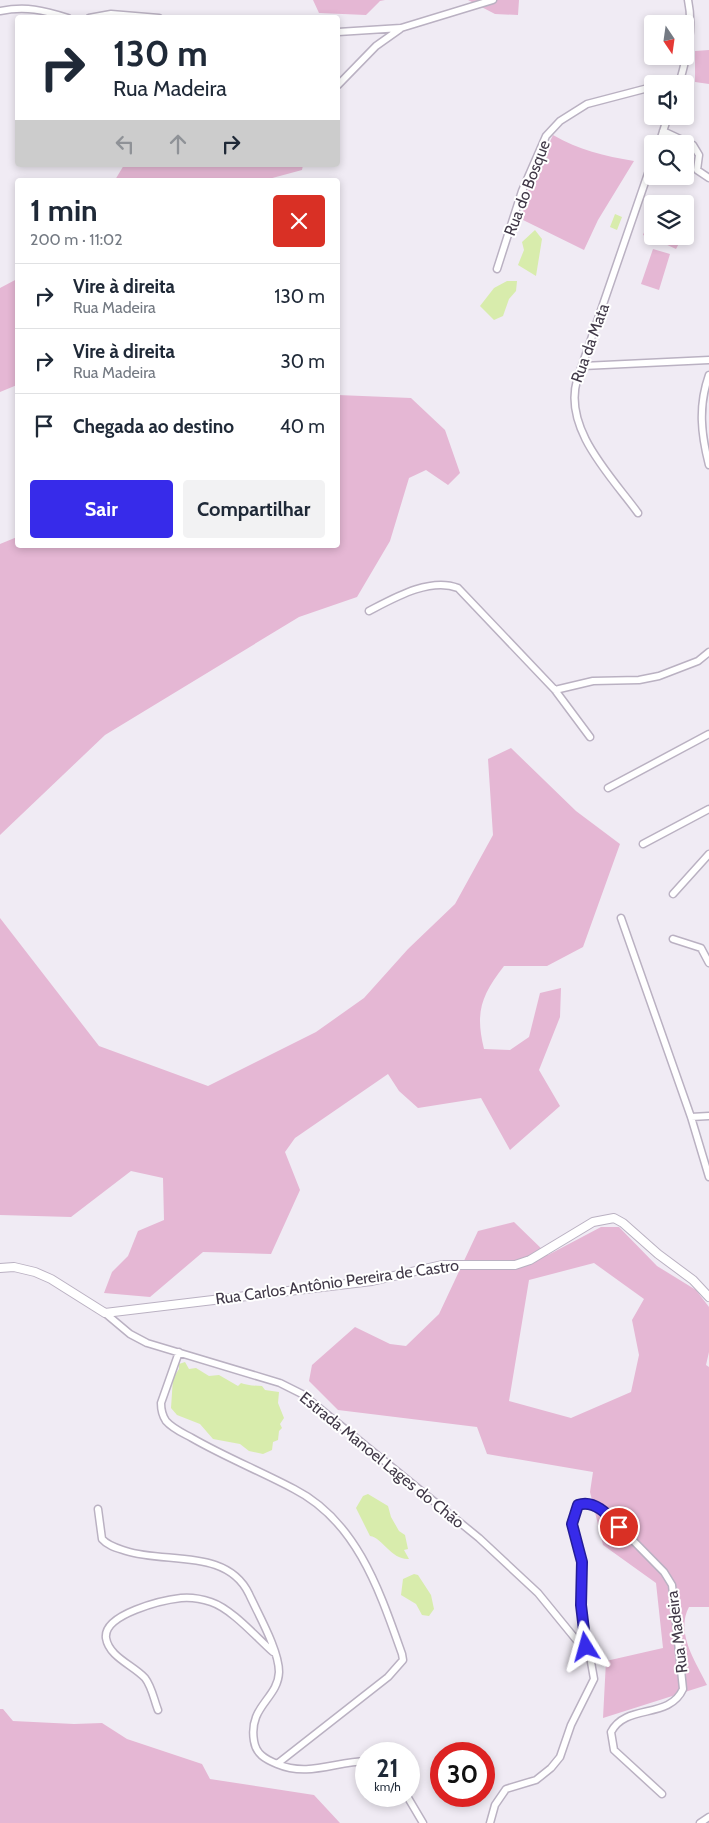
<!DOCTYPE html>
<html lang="pt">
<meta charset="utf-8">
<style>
body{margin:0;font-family:Cabin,sans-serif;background:#f2f2f3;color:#1f2937;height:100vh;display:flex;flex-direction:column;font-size:19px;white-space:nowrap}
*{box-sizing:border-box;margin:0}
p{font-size:16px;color:#747a83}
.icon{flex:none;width:28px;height:28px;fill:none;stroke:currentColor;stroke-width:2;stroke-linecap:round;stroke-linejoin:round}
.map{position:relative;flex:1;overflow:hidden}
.panel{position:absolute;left:15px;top:178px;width:325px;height:370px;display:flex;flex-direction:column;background:#fff;border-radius:5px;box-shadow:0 2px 8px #0003}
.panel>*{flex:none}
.top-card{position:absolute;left:15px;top:15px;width:325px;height:152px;border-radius:5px;box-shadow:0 2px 8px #0003;background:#fff;color:#1f2937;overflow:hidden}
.needle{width:32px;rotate:167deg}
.controls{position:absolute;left:644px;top:15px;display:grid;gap:10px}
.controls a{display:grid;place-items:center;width:50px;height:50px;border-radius:5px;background:#fff;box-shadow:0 2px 8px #0003;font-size:25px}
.speed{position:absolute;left:355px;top:1742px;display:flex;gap:10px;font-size:25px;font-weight:700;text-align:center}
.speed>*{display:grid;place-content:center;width:65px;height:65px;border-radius:50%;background:#fff;box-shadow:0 2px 8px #0003;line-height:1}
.speed small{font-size:12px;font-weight:400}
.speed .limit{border:8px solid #d22;background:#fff;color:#111}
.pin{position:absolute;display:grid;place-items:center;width:42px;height:42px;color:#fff;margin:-21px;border:2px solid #fff;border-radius:50%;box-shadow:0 1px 5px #0007}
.me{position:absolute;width:55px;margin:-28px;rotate:352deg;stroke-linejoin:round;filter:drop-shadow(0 0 4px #0008)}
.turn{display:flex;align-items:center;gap:18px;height:105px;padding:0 15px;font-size:22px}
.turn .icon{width:65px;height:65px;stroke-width:2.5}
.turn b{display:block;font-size:35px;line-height:42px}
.lanes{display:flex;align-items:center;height:48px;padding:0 15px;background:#0003;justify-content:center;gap:25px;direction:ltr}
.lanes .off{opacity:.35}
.round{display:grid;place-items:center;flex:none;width:52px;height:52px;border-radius:5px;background:#f2f2f3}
.head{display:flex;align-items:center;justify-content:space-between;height:85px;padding:0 15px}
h1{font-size:30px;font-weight:700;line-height:38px}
.button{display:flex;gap:10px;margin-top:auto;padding:10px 15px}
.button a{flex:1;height:58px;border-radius:5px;background:#372bea;color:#fff;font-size:20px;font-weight:700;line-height:58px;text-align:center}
.button a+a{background:#f2f2f3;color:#1f2937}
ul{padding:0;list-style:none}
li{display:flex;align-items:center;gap:15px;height:65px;padding:0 15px;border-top:1px solid #e0e1e3}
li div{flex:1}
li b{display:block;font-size:19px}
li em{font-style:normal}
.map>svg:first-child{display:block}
</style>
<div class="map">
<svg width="709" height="1823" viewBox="0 0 709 1823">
<rect width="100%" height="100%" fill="#f0ebf4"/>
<path fill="#e5b7d4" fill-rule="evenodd" d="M313 0H385L380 1 366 15 319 13Z
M468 0H519L518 15 495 14Z
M709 50V84L695 82V51Z
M553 135C579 150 604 156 634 161L598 220 584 250 521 219 530 184Z
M124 165H303L302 170 265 180H115Z
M652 212V236H659L657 241 643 235Z
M666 236H683L676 249 663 243Z
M653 249 670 254 659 290 641 284Z
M17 279V385L0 392V288Z
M338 395 411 398 445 430 460 473 448 485 426 470 409 478 390 541 357 597 299 617 105 735 0 835V544L17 537 18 545H338Z
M511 748 576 811 620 844 583 947 547 966H504C481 996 475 1012 484 1049L510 1050 529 1037 540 993 561 988 560 1017 539 1070 560 1106 510 1150 481 1098 418 1108 399 1091 388 1074 295 1138 285 1152 300 1190 271 1254 203 1252 150 1297 104 1293 112 1272 128 1256 138 1231 164 1220 163 1178 131 1171 71 1217 0 1215V918L99 1046 208 1086 316 1032 364 998 408 949 455 904 493 835 488 759Z
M514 1222 548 1255 601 1227H619L657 1266 696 1290 709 1307V1352L706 1365 709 1367V1607H689C675 1633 696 1662 707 1685L603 1718 606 1661 663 1648 656 1583 603 1545 590 1492 593 1472 487 1454 477 1427 338 1410 309 1381 312 1365 355 1327 390 1344 406 1346 439 1314 478 1231ZM594 1263 644 1299 632 1320 639 1355 631 1392 571 1418 509 1401 529 1280Z
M0 1709H3L13 1721 74 1724 102 1723 127 1739 202 1764 210 1779 314 1795 340 1823H0Z"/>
<path fill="#d8ecac" d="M615 214 622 217 617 230 610 227Z
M535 230 542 239 536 276 518 265 524 250 522 242Z
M507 281H517L516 291 509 299 503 316 494 320 480 306 494 288Z
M185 1362 189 1369 196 1368 209 1376 219 1375 238 1386 241 1383C246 1385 255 1386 262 1386L265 1390 279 1392 278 1403 284 1418 280 1424 282 1428 279 1431 278 1440 273 1442 272 1450 263 1454 249 1451 240 1444 213 1439 200 1424 177 1415 171 1408 173 1378 179 1369V1364Z
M368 1494 388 1506 391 1517 399 1531 405 1535 408 1549 404 1550 409 1559C391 1560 383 1538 370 1536L356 1508 363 1496Z
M414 1574 418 1575 431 1595 434 1609 429 1616 422 1615 416 1604 401 1595 403 1579Z"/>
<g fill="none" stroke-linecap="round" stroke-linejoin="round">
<g stroke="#bab1c2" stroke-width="9">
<path id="minor" d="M0 11C26 6 43 10 68 18
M89 18 111 14 159 18
M338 32 401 28 493 0
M669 84 680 82
M679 84C687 57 694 28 688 0
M338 85 376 46 400 29
M663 131 693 145 699 155 697 170 709 178
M659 144 668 116
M497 269 522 191 546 136 560 121 587 104 652 87
M583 366 709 360
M709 375C698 406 701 434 709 465
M638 513C611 476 563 429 577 380L652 162
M369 611C394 598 430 577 458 588L555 690 590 737
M555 690 593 681 639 680 659 676 698 661 709 652
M608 788 709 734
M643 844 709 809
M673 894 709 854
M621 918 691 1117 709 1177
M673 939 701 948 709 963
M691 1117 709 1116
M105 1313 130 1334 147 1343 280 1383 302 1394 479 1538 538 1593 587 1653
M179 1352 161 1403C161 1410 162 1415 166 1421 173 1429 183 1433 192 1438 225 1457 260 1471 294 1489 357 1521 380 1592 402 1654L403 1660 388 1677 277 1764C308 1777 334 1762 366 1761
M98 1509 102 1539C108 1546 117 1548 126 1551 166 1564 227 1548 249 1594 258 1614 279 1650 279 1672 278 1699 248 1706 254 1741 256 1754 265 1759 277 1764
M158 1710C154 1700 152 1687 145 1678 133 1665 109 1657 106 1638 103 1614 163 1600 181 1598 191 1597 202 1599 211 1602 232 1609 256 1637 273 1652
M407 1796 423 1823
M490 1823 495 1805 506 1789 536 1780 551 1768 560 1757 571 1725 594 1679 581 1605 582 1561 571 1523 578 1505H591L608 1515 664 1572 672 1585 683 1689C669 1720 626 1703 611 1732L614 1750 662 1794
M700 1823 709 1817"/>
</g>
<g stroke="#bab1c2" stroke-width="10">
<path id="tertiary" d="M0 1268 14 1267 35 1272 51 1279 105 1313 372 1281 442 1265H515L530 1260 593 1222 614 1218 623 1223 658 1254 693 1280 709 1297"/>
</g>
<use href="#minor" stroke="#fff" stroke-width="6"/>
<use href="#tertiary" stroke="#fff" stroke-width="8"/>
</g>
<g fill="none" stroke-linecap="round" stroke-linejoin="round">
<g stroke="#241c98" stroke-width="12">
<path id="route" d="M586 1647 581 1605 582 1562 572 1524 578 1505C595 1499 609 1516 619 1527"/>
</g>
<use href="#route" stroke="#372bea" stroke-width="9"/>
</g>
<g text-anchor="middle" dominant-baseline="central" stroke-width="4" stroke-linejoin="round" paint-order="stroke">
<g font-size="16" fill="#413948" stroke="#fff">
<text transform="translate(527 188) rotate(-69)">Rua do Bosque</text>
<text transform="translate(590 343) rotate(-70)">Rua da Mata</text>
<text transform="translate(337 1282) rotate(-8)">Rua Carlos Antônio Pereira de Castro</text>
<text transform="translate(382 1460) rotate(39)">Estrada Manoel Lages do Chão</text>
<text transform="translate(677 1632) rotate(-97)">Rua Madeira</text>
</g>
</g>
</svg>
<div class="controls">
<a><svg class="needle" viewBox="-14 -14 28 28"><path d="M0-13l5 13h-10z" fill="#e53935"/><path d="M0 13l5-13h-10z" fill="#747a83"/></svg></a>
<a><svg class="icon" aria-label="sound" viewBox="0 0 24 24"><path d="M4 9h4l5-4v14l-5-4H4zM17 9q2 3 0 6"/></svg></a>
<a><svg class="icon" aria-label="search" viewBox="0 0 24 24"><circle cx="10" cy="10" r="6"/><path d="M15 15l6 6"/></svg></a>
<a><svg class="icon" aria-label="layers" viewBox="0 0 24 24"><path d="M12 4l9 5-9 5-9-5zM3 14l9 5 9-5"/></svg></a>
</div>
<div class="speed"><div>21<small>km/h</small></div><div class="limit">30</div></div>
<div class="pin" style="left:619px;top:1527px;background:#d93025"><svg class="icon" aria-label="arrive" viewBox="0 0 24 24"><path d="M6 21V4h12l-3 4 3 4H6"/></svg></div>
<svg class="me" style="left:586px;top:1647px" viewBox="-20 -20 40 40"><path d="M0-17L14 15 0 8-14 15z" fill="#372bea" stroke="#fff" stroke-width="4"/></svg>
<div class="top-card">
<div class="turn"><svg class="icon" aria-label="right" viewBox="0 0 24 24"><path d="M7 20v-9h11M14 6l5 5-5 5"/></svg><div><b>130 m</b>Rua Madeira</div></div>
<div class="lanes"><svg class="icon off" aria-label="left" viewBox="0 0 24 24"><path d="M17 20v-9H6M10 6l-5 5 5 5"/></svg><svg class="icon off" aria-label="ahead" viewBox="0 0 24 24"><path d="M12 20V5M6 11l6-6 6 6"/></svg><svg class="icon" aria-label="right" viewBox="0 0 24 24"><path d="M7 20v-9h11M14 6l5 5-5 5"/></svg></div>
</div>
<section class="panel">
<div class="head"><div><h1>1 min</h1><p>200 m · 11:02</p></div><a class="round" style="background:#d93025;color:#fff"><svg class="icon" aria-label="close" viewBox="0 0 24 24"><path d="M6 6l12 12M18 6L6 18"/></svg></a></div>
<ul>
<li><svg class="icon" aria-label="right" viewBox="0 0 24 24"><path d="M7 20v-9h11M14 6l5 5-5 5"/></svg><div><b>Vire à direita</b><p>Rua Madeira</p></div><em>130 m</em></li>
<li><svg class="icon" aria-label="right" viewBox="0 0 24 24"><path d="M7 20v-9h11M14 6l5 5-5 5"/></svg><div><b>Vire à direita</b><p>Rua Madeira</p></div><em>30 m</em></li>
<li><svg class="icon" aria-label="arrive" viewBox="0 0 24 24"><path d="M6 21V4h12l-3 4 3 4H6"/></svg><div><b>Chegada ao destino</b></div><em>40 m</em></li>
</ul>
<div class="button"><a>Sair</a><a>Compartilhar</a></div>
</section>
</div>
